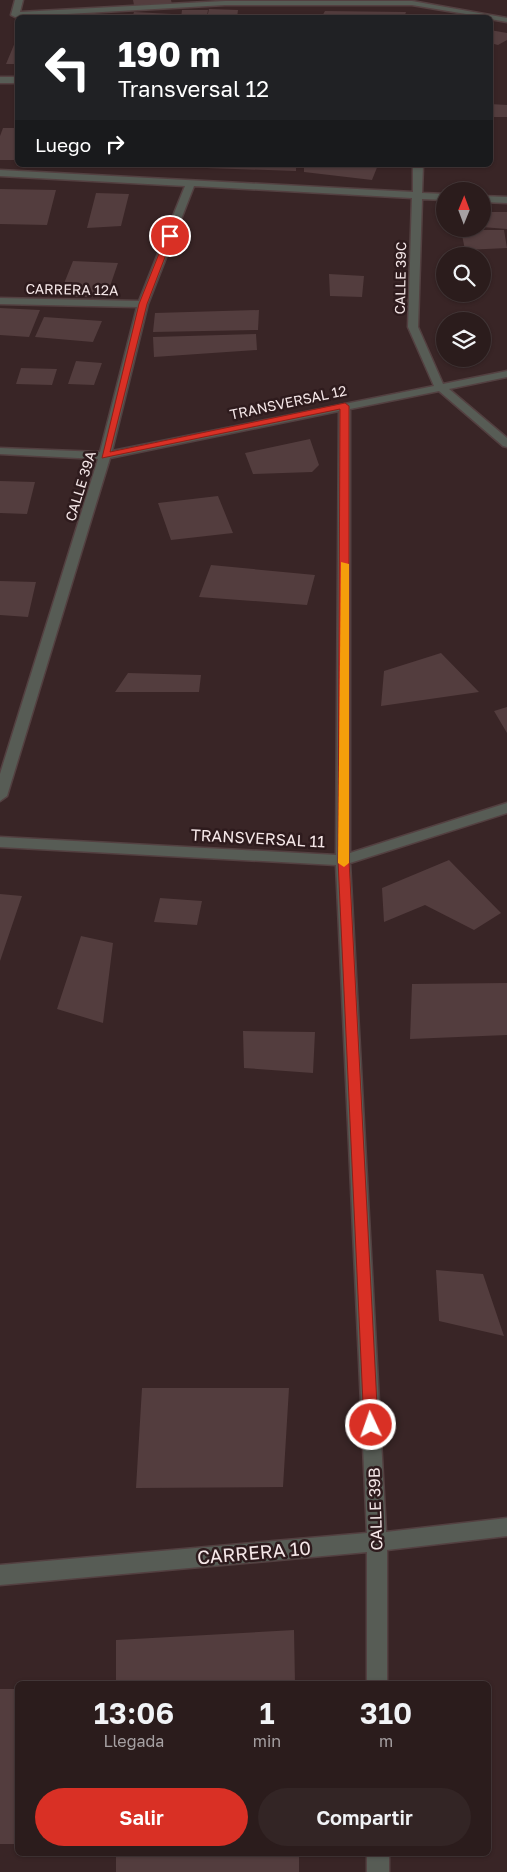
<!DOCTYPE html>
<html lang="es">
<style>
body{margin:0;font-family:"Golos Text",sans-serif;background:#332525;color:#f1f3f6;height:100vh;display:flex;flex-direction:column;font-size:19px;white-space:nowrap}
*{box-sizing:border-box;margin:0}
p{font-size:16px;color:#a6a1a3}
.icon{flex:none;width:28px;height:28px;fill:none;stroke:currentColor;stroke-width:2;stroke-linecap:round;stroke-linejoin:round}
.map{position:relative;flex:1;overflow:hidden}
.panel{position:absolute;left:15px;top:1681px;width:476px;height:175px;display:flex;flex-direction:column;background:#2b1c1c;border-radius:8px;box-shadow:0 1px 4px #0004,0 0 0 1px #473a3b}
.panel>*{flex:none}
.top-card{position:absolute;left:15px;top:15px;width:478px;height:152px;border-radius:8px;box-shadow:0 1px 4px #0004,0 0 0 1px #473a3b;background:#202124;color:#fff;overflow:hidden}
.needle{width:32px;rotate:1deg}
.tools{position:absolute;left:436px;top:182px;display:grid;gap:10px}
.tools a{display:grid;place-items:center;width:55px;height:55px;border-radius:50%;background:#2b1c1c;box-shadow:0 1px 4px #0004,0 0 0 1px #473a3b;font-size:25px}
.pin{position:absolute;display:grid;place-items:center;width:42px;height:42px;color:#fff;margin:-21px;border:2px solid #fff;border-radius:50%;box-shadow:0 1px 5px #0007}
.me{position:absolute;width:55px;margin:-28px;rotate:357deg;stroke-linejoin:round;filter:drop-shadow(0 0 4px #0008)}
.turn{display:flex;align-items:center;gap:18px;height:105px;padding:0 20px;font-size:22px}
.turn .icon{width:65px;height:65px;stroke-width:2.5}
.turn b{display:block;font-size:35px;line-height:42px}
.then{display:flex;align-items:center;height:48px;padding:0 20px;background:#0003;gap:10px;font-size:19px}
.eta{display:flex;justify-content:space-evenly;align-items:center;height:85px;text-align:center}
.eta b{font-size:30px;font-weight:600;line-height:35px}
.button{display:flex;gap:10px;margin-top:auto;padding:10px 20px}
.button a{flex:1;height:58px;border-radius:30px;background:#d93025;color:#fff;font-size:20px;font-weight:600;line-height:58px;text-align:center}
.button a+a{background:#332525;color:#f1f3f6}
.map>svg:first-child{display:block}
</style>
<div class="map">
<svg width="507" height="1872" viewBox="0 0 507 1872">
<rect width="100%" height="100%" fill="#392526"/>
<path fill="#533d3e" d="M133 0H171L172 4 134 5Z
M209 9 238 10 237 18H207Z
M182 10H208L207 16 181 18Z
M325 11 406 12 404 18H321Z
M134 12 172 14 171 18H132Z
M490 30 507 33V40L498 45 490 43Z
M16 40H18V64H6Z
M490 104 507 105V117H490Z
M3 128H18V152L14 160H0V136Z
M120 165H296V171Z
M304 165H378L372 180 304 172Z
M0 189 56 190 47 225 0 224Z
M96 193 129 194 121 226 87 228Z
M482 212H507V229L482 227Z
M461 230H504L507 248 465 250Z
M73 261 118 263 106 298 59 296Z
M329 274 364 276 362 297 330 296Z
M0 308 40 310 29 337 0 335Z
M259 310 258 330 153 332 155 313Z
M44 317 102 321 93 342 35 337Z
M256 334 257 350 154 357 153 337Z
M76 361 102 363 94 385 68 384Z
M21 368 57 369 52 385 16 384Z
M310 439 319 465 312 472 253 474 245 453Z
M0 481 35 482 27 514 0 513Z
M218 496 233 533 171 540 158 503Z
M211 565 315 575 307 605 199 597Z
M0 581 36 582 28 617 0 615Z
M441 653 479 692 381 706 384 671Z
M128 673 201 675 199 692H115Z
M507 707V733L494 711Z
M449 860 501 913 474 930 425 905 384 922 382 888Z
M0 894 22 896 0 961Z
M160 898 202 901 197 925 154 922Z
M81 936 113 943 103 1023 57 1009Z
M507 983V1035L410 1039 412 984Z
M243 1031 315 1032 313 1073 244 1068Z
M436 1270 483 1274 504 1336 439 1321Z
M142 1388H289L283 1487 136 1488Z
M294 1630 295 1684H116V1640Z
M0 1689H18V1844H0Z
M116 1854H299V1872H116Z"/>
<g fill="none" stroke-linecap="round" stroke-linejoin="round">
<g stroke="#534041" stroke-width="3">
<path id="minor" d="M15 0H23L20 12 225 1H412L507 18V22L490 19V18L412 5H225L15 17 11 15Z
M0 77H18V83H0Z
M413 165H423L422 193 445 194V200L422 199 418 327 443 384 507 371V377L449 389 507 438V447L503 446 439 391 350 409V853L507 803V813L350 863 386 1532 507 1518V1536L387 1550V1684H367V1552L0 1585V1565L367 1533 336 865 0 847V837L336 855 339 411 110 458 7 796 0 801V774L98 459 0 454V448L100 452 137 307 0 304V298L139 301 185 186 0 176V170L413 192ZM194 186 412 198 408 327 434 386 112 451 148 304Z
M482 196 507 197V203L482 202Z
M367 1854H389V1872H367Z"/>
</g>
<use href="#minor" fill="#575c55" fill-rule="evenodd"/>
</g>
<path fill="#d93025" stroke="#8d1f18" d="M170 234 173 236 147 304 110 452 345 403 349 406V860L378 1425 376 1429 371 1431 366 1429 364 1425 338 860 340 409 102 458 139 304 166 236Z"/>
<path fill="#f59e0b" d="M341 562 349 564V863L344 867 338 863Z"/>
<g text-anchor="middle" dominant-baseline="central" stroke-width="5" stroke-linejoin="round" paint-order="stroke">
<g font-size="14" fill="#f4e6e7" stroke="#2e1b1d">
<text transform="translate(400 278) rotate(-89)">CALLE 39C</text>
<text transform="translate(72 289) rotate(1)">CARRERA 12A</text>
<text transform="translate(288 402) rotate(-12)">TRANSVERSAL 12</text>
<text transform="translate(80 486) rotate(-73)">CALLE 39A</text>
</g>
<g font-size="16" fill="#f4e6e7" stroke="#2e1b1d">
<text transform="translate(258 838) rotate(3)">TRANSVERSAL 11</text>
<text transform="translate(375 1509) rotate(-92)">CALLE 39B</text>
</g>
<g font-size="19" fill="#f4e6e7" stroke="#2e1b1d">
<text transform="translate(254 1552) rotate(-5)">CARRERA 10</text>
</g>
</g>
</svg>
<div class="tools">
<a><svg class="needle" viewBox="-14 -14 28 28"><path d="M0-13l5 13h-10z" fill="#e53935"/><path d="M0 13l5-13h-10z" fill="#a6a1a3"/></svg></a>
<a><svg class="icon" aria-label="search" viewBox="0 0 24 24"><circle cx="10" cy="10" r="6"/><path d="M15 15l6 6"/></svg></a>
<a><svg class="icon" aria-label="layers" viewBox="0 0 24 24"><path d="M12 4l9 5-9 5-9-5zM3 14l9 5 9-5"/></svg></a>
</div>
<div class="pin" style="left:170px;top:236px;background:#d93025"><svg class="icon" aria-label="arrive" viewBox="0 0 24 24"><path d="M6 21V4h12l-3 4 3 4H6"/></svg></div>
<svg class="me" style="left:371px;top:1425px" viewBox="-20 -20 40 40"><circle r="17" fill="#d93025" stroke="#fff" stroke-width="3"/><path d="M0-11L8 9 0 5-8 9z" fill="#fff"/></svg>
<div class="top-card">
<div class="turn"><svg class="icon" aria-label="left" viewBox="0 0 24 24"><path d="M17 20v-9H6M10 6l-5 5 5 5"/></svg><div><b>190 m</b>Transversal 12</div></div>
<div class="then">Luego<svg class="icon" aria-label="right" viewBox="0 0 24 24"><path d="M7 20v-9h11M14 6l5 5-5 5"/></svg></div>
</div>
<section class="panel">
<div class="eta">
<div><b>13:06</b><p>Llegada</p></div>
<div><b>1</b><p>min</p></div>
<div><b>310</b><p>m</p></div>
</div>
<div class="button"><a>Salir</a><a>Compartir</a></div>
</section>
</div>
